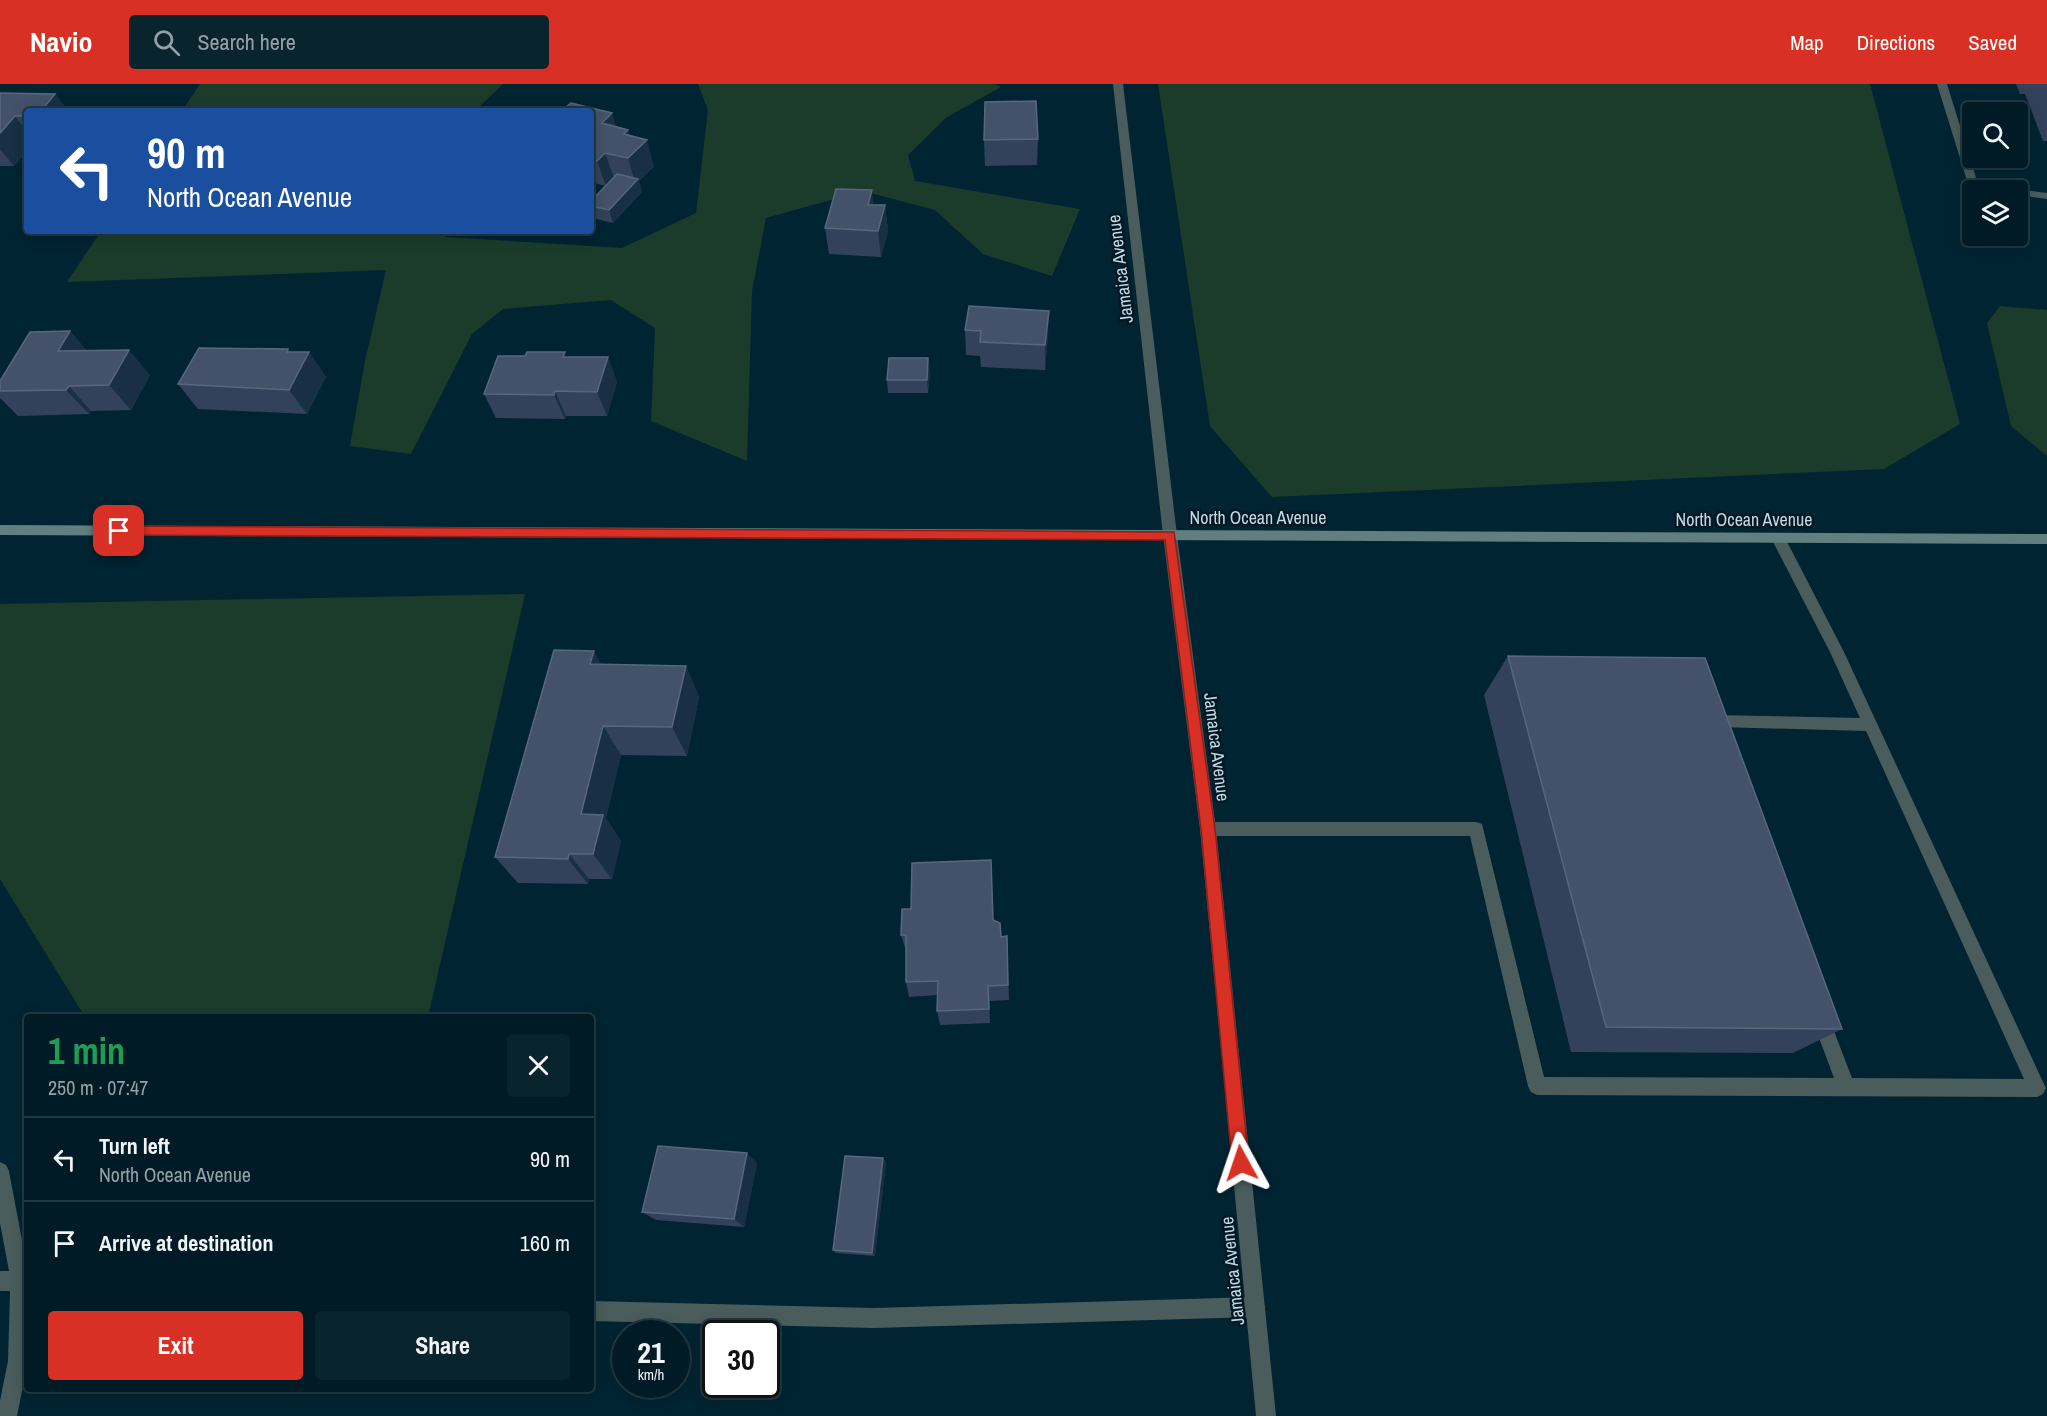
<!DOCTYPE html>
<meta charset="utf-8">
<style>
body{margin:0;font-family:"Archivo Narrow",sans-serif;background:#0a242e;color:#f1f3f6;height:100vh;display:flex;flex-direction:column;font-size:22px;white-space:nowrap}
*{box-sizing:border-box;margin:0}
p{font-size:20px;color:#95a1a7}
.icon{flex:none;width:33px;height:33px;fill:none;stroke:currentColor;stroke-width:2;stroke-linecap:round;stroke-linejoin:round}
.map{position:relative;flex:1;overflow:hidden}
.sheet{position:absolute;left:24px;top:930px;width:570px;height:378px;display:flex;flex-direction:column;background:#001b26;border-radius:6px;box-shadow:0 3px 15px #0003,0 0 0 2px #223943}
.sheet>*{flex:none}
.hud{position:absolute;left:24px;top:24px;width:570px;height:126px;border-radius:6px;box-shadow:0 3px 15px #0003,0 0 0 2px #223943;background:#1a4fa0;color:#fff;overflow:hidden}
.fabs{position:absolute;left:1962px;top:18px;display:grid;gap:12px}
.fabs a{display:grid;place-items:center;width:66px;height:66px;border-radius:6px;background:#001b26;box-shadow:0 3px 15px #0003,0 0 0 2px #223943;font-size:30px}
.speed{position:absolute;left:612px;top:1236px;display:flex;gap:12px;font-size:30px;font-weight:700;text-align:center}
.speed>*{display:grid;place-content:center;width:78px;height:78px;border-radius:50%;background:#001b26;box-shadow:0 3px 15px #0003,0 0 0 2px #223943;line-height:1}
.speed small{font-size:15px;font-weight:400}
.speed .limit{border:3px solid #111;border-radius:9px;background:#fff;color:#111}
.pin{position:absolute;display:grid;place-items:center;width:51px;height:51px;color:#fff;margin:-26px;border-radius:12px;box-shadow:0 3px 9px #0006}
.me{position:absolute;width:66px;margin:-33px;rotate:355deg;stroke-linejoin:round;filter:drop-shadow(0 0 4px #0008)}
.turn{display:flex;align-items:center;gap:21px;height:126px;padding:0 24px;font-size:27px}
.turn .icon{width:78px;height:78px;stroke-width:2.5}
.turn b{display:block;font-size:42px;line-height:51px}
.round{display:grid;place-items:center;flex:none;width:63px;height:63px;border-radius:6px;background:#0a242e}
.head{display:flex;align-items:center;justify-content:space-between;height:102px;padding:0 24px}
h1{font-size:36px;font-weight:700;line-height:45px;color:#1e9e55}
.cta{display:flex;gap:12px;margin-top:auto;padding:12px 24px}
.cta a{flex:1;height:69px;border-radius:6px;background:#d93025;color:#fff;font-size:24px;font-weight:700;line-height:69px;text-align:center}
.cta a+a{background:#0a242e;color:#f1f3f6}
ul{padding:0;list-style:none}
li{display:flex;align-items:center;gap:18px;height:84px;padding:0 24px;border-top:2px solid #223943}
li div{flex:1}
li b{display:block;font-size:22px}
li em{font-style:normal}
header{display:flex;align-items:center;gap:36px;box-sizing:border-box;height:84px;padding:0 30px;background:#d93025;color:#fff}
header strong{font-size:28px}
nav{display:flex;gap:33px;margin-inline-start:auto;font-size:21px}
.search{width:420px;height:54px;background:#0a242e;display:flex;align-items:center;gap:15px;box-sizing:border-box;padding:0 21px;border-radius:6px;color:#95a1a7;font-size:22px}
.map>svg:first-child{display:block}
</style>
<header>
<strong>Navio</strong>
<div class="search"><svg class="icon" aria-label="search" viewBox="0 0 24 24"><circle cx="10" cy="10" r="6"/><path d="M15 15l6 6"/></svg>Search here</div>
<nav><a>Map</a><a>Directions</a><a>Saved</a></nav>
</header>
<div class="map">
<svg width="2047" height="1332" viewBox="0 0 2047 1332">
<rect width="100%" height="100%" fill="#002432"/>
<path fill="#1b3c2b" d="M200 0H503L475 27H182Z
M698 0H994L1001 3 947 33 908 71 915 97 1080 125 1052 192 983 170 935 126 863 107 766 134 752 207 747 377 651 337 655 244 611 216 503 225 472 250 411 370 350 362 365 277 386 186 67 198 101 147H446L445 153 622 164 696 129 708 26Z
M1158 0H1870L1960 340 1884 385 1272 413 1210 342Z
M2000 222 2047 226V372L2011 342 1987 239Z
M525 510 428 933H85L0 795V520Z"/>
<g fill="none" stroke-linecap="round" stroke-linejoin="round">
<path fill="#4a5c5c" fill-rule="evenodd" d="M1937 0H1947L1978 100 2003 103 2008 106H1977L1969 103Z
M2018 105 2047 109V115L2018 111V106H2014Z
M1778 449 1783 450 1844 568 2043 998 2046 1004 2043 1010 2037 1013 1537 1011 1531 1008 1528 1002 1470 752H1208L1202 750 1200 745 1202 740 1208 738H1476L1482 740 1544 993 1834 994 1812 935 1815 929 1821 927 1827 929 1852 994 2024 995 1866 647 1719 643 1714 645 1709 643 1706 637 1708 633 1713 631 1860 634 1830 568 1771 454Z
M0 1078 6 1081 9 1087 27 1183V1282L17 1332H0V1317L8 1277 10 1207H0V1187H9L0 1139Z
M1255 1213 1262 1216 1265 1223 1262 1230 1255 1233 874 1244 591 1237V1217L874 1224Z"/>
<path fill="#4a5c5c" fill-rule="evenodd" d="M1113 0H1123L1177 451 1216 745 1276 1332H1256L1200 745 1163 451Z"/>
<path fill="#617f7e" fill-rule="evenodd" d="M0 441 2047 450V460L0 451Z"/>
</g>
<path fill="#33425a" d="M2016 0H2047V57H2043L2025 10H2020Z
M0 9 55 10 68 27H27V67L14 82H0Z
M591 27 630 52 654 82 639 97 642 108 613 139 592 134 591 131V117L605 102 591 98Z
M1038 55 1037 81 985 82 984 56Z
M874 121H885L888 147 881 173 829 170 825 144Z
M965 246 1048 252 1045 286 981 283 980 272 966 271Z
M70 247 86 266 150 291 131 326 91 327 89 330 18 332 0 314V297Z
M290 268H309L326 293 307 330 198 325 178 300Z
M567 273H608L617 298 607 332H566L565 335 496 334 484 310Z
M930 287 928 309H888L887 296Z
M1508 572 1842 945 1793 969 1571 968 1484 611Z
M601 581 686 582 699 613 687 672 621 671 606 734 621 757 612 795H589L588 800 518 799 495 773Z
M993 836 1001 853 1007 852 1009 916 989 917 990 939 940 941 937 927 938 911 909 913 906 898V867L901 851Z
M883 1074 886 1079 875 1172 836 1169 833 1166Z
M757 1079 744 1143 656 1136 642 1128Z"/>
<path fill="#182f44" d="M55 10 68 27H41Z
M612 29 620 55 602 39Z
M15 32 27 48V67L14 82 0 65V49Z
M628 46 634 68 647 56 654 82 639 97 642 108 613 139 609 126 635 98 628 74 624 50Z
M605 69 614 94 606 102 597 77Z
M872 106 875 132 868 121Z
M885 121 888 147 881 173 878 147Z
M1049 227 1048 252 1045 286V261Z
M70 247 92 273 58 267Z
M288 265 301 284 309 268 326 293 307 330 289 306 287 268Z
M129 266 150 291 131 326 109 301Z
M608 273 617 298 607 332 597 308Z
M928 274 930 287 928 309 927 296Z
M69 302 91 327 89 330 66 306Z
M555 307 566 332 565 335 554 311Z
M594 567 611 598 590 580Z
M686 582 699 613 687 672 672 643Z
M603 642 621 671 606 734 621 757 612 795 593 770 581 730Z
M569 770 589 795 588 800 568 775Z
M747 1069 757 1079 744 1143 734 1135Z
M883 1074 886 1079 875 1172 872 1169Z"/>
<path fill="#435269" stroke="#57677c" stroke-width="1.5" d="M0 9 55 10 41 27H27V32H15L0 49Z
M1036 17 1038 55 984 56 985 18Z
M571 19 612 29 602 39 628 46 624 50 647 56 628 74 605 69 597 77 591 75V27H561Z
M617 90 638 95 609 126 591 122V117Z
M836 105 872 106 868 121H885L878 147 825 144Z
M969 222 1049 227 1045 261 980 258 981 247 965 246Z
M70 247 58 267 129 266 109 301 69 302 66 306 0 307V297L30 248Z
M199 264 288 265 287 268H309L289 306 178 300Z
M527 268H565L563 273H608L597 308 555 307 554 311 484 310 498 272H525Z
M889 274H928L927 296H887Z
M554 566 594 567 590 580 686 582 672 643 603 642 581 730 603 731 593 770H569L568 775 495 773Z
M1508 572 1705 574 1842 945 1606 943Z
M991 776 993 836 1000 839 1001 853 1007 852 1008 901 988 902 989 925 937 927 938 897 906 898V851H901L902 825H911L912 779Z
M658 1062 747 1069 734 1135 642 1128Z
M845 1072 883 1074 872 1169 833 1166Z"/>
<path fill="#d93025" stroke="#8d1f18" stroke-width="1.5" d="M119 442 1174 448 1215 745 1249 1079 1247 1085 1241 1088 1235 1085 1232 1079 1201 745 1165 456 119 451 113 447Z"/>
<g text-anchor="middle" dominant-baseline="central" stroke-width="5" stroke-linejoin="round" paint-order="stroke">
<g font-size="18" fill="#c5d8e2" stroke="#001924">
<text transform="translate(1120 185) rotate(-97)">Jamaica Avenue</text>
<text x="1258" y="433">North Ocean Avenue</text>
<text x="1744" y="435">North Ocean Avenue</text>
<text transform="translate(1217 663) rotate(83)">Jamaica Avenue</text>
<text transform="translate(1232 1187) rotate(-96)">Jamaica Avenue</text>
</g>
</g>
</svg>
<div class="fabs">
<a><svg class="icon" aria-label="search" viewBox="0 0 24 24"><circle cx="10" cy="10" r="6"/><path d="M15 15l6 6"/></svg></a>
<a><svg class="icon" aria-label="layers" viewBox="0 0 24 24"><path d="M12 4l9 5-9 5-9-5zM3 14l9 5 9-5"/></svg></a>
</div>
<div class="speed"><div>21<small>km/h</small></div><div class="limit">30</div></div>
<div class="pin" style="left:119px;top:447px;background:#d93025"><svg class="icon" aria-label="arrive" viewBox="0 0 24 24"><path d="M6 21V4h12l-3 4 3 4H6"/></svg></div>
<svg class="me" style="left:1241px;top:1079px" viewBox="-20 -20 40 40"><path d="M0-17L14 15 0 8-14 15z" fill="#d93025" stroke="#fff" stroke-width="4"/></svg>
<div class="hud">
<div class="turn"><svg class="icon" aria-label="left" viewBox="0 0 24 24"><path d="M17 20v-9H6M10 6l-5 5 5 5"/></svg><div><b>90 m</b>North Ocean Avenue</div></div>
</div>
<section class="sheet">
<div class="head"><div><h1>1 min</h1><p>250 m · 07:47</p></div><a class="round"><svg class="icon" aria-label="close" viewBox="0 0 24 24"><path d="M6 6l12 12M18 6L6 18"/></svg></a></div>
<ul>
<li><svg class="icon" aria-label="left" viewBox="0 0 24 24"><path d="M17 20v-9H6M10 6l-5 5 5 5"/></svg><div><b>Turn left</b><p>North Ocean Avenue</p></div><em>90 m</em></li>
<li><svg class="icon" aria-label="arrive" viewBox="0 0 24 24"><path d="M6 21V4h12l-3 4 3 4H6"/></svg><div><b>Arrive at destination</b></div><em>160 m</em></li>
</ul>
<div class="cta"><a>Exit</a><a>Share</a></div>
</section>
</div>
